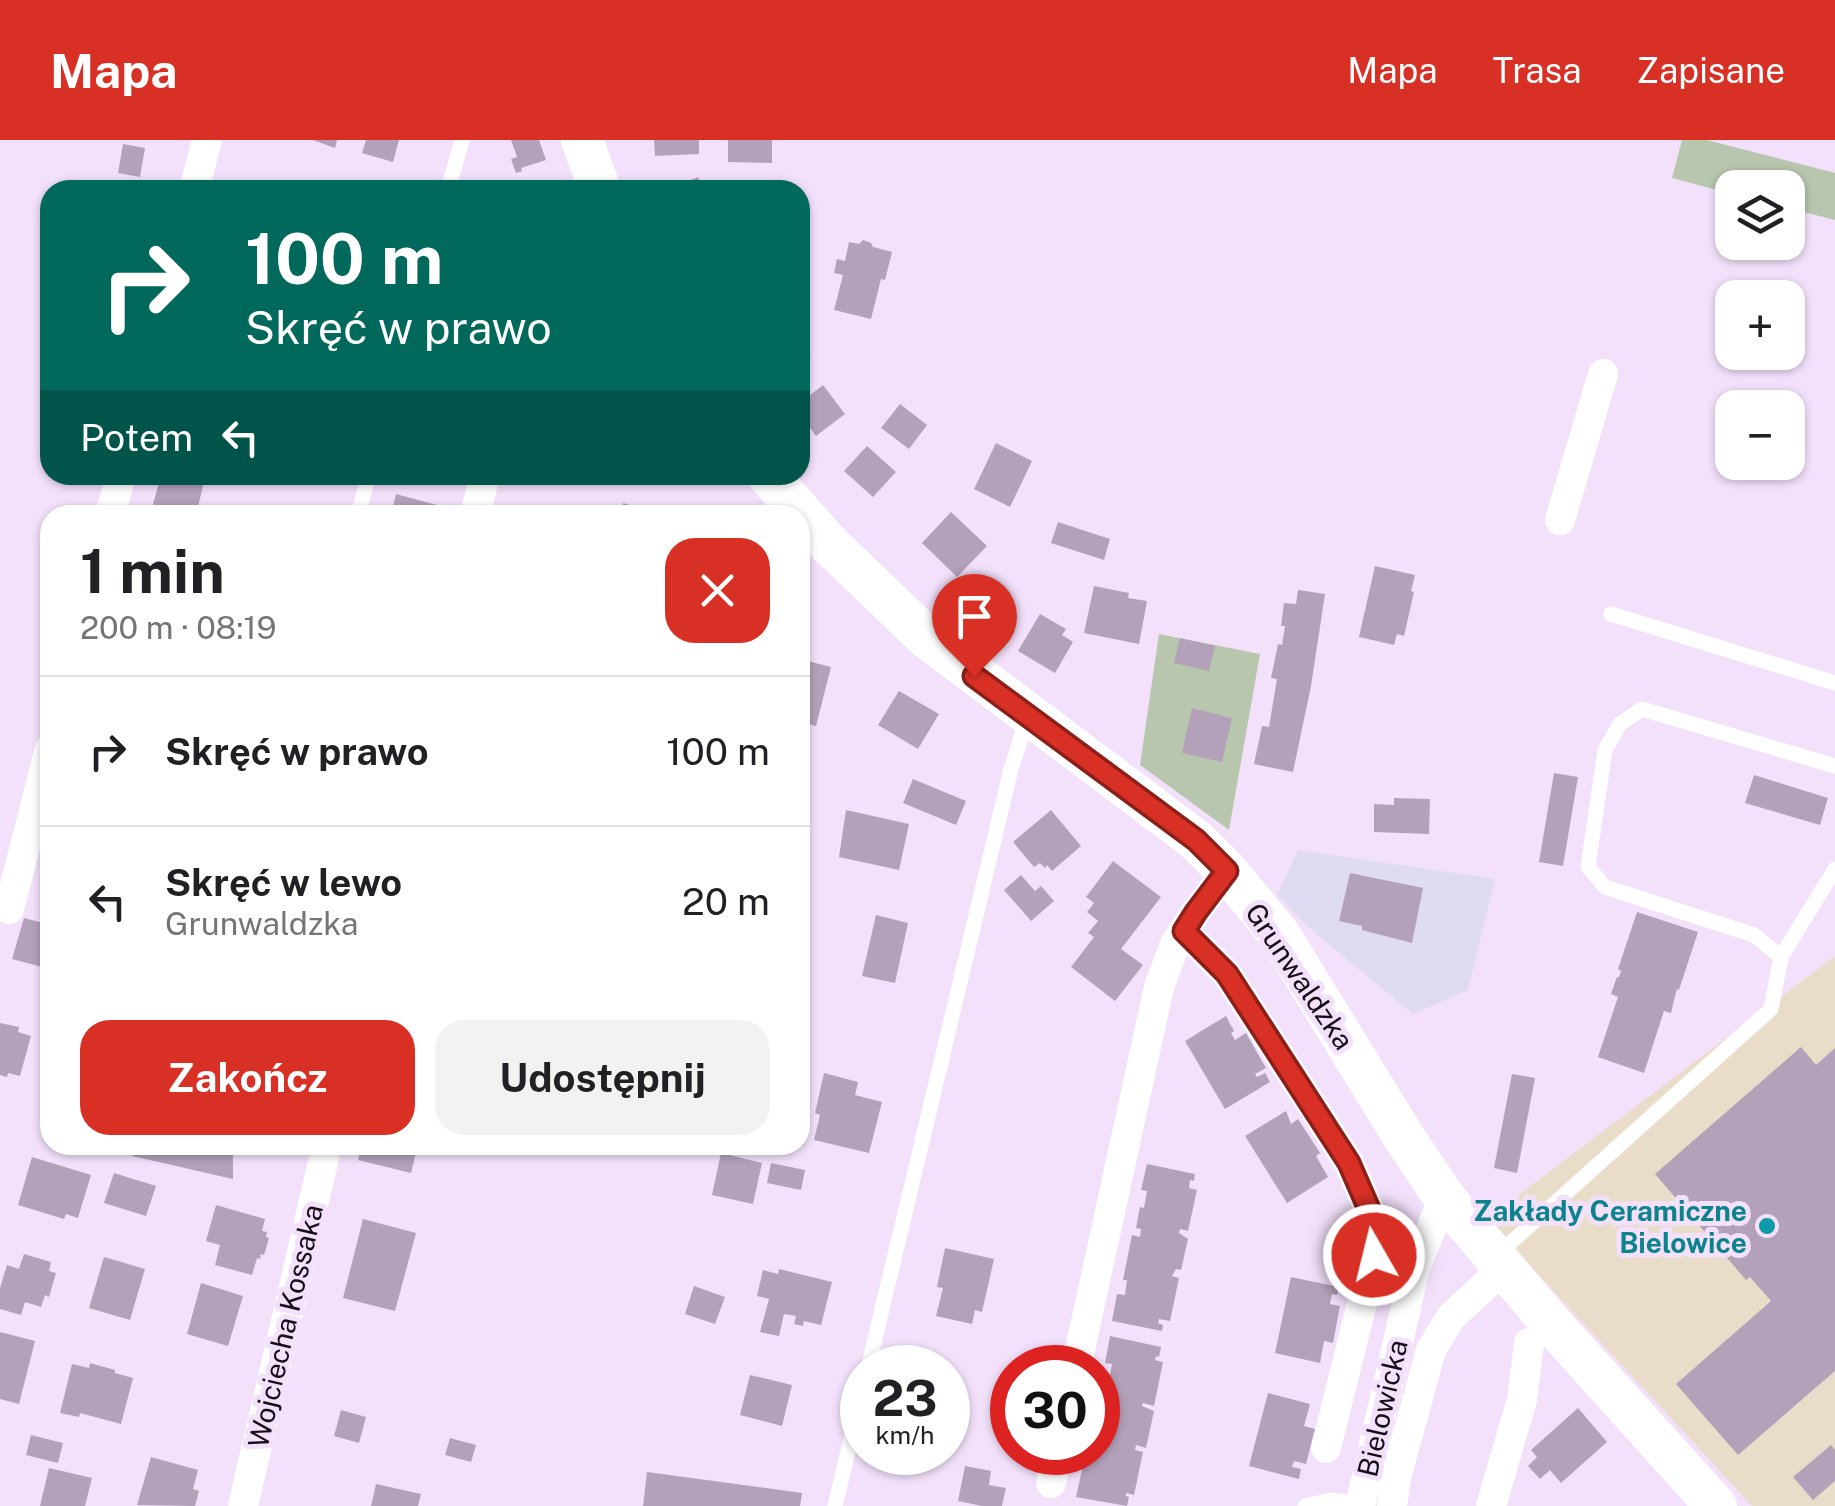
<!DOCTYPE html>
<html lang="pl">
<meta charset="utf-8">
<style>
body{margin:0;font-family:"Public Sans",sans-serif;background:#f2f2f2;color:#202124;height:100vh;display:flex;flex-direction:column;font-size:38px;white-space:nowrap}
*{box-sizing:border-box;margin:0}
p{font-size:32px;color:#757577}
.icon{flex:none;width:55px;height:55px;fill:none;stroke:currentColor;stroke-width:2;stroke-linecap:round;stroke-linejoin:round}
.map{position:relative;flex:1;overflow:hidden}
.details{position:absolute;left:40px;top:365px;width:770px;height:650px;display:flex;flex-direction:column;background:#fff;border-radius:30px;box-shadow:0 2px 8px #0004}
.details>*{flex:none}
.hud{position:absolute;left:40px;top:40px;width:770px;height:305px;border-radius:30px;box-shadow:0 2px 8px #0004;background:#00695c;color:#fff;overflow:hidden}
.controls{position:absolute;left:1715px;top:30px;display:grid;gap:20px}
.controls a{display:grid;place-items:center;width:90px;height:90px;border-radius:20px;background:#fff;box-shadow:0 2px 8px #0004;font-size:50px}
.speed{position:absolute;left:840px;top:1205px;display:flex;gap:20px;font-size:50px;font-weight:700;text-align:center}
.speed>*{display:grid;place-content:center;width:130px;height:130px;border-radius:50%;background:#fff;box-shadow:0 2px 8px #0004;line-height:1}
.speed small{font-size:25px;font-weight:400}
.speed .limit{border:15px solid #d22;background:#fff;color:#111}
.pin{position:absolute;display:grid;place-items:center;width:85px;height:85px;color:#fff;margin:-102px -42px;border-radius:50% 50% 50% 0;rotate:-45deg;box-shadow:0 0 10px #0007}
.pin .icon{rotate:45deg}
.me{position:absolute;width:110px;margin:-55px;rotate:352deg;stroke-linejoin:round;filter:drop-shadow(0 0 8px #0008)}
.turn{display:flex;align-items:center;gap:35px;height:210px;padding:0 40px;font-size:45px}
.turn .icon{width:130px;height:130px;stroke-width:2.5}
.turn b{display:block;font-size:70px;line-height:85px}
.then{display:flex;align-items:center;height:95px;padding:0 40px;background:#0003;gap:20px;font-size:38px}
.round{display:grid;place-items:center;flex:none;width:105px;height:105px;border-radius:30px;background:#f2f2f2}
.summary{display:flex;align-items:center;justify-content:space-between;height:170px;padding:0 40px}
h1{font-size:60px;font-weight:700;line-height:75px}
.cta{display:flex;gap:20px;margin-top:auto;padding:20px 40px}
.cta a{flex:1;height:115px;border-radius:30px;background:#d93025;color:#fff;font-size:40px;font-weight:700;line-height:115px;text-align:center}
.cta a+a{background:#f2f2f2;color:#202124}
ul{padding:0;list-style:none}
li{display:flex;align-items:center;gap:30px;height:150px;padding:0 40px;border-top:2px solid #e0e0e0}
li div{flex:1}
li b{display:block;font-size:38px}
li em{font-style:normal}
header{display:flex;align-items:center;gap:60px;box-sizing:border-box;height:140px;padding:0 50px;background:#d93025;color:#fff}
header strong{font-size:48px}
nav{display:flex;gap:55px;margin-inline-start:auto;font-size:35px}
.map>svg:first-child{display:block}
</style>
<header>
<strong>Mapa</strong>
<nav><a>Mapa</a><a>Trasa</a><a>Zapisane</a></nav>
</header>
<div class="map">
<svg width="1835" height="1366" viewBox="0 0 1835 1366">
<rect width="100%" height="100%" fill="#f3e1fb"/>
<path fill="#e9ddc9" d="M1835 816V1366H1752L1487 1079Z"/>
<path fill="#dfdbf1" d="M1298 710 1495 739 1468 850 1413 874 1316 794 1277 755Z"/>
<path fill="#b7c6ac" d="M1682 0H1707L1835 33V80L1788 68V48H1732V54L1672 38Z
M1159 494 1260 514 1229 690 1140 625Z"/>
<path fill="#b3a1ba" d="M313 0H337L335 8Z
M366 0H399L393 22 362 13Z
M511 0H539L546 20 521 28 522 31 516 33 511 19 517 17Z
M654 0H699V14L655 16Z
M728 0H772V23L728 22Z
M123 4 145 8 140 37 118 33Z
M698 37 704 50H669Z
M863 100 871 103 873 107 892 112 885 140 881 139 871 179 834 170 843 135 834 133 837 119 845 121 849 102 859 104Z
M800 206 811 216 800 227Z
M823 245 845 274 816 296 800 274V263Z
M900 264 927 285 909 309 881 288Z
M996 303 1032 321 1010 367 974 349Z
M867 306 896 332 873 357 844 331Z
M161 335H180L204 342 196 375H157L159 369 152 368Z
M627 335H661L660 342 643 338 642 343 626 339Z
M396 354 448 368 446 375H391Z
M623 363 640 368 638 375H620Z
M951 372 987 406 957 437 922 403Z
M1058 382 1110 399 1104 420 1051 403Z
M1375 426 1415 435 1411 451 1414 452 1404 496 1397 494 1394 505 1359 497Z
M1094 446 1129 453 1128 458 1147 461 1139 504 1084 493Z
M1298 450 1325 454 1311 546 1293 632 1254 624 1262 586 1269 587 1277 539 1271 538 1278 504 1282 505 1285 486H1281L1284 463 1296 464Z
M1040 474 1066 489 1062 495 1073 502 1055 533 1018 511Z
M1180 498 1215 506 1209 531 1174 523Z
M800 519 831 527 816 586 800 582Z
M899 551 939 574 918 609 878 585Z
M1192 568 1232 578 1222 622 1182 613Z
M1554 633 1578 637 1563 726 1539 722Z
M1754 635 1828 658 1820 685 1745 663Z
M800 637 809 640 801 665H800Z
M913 639 966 661 956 685 903 663Z
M1394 658 1430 659 1429 694 1374 692V664L1394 665Z
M846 670 909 684 899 730 839 717Z
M1051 670 1081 706 1052 731 1047 725 1045 728 1040 723 1034 727 1013 702Z
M1113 721 1161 757 1121 809 1143 825 1115 861 1071 827 1094 797 1088 793 1098 781 1087 772 1094 763 1086 757Z
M1350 733 1423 748 1412 803 1362 790V786L1339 781Z
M1021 735 1035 751 1041 746 1054 761 1031 781 1004 750Z
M1637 772 1698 792 1679 850 1677 849 1675 856 1671 873 1664 871 1644 933 1598 917 1618 857 1611 854 1617 837H1619L1621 831 1618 829Z
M876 775 908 783 895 843 862 836Z
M24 778 43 783 44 788 50 789V829L12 819Z
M1226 876 1234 891 1231 893 1235 900 1246 893 1266 928 1255 934 1257 937 1265 933 1270 942 1225 969 1185 901Z
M0 883 19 887 18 892 31 896 20 936 8 933 7 937 0 935Z
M1801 907 1816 925 1835 908V1231L1738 1315 1676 1244 1771 1161 1750 1137 1746 1140 1655 1034Z
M824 933 858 942 855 955 882 962 869 1013 814 1000 820 975 815 973Z
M1512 934 1535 938 1517 1033 1494 1028Z
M1286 971 1291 984 1298 979 1320 1013 1316 1016 1328 1037 1287 1063 1245 996Z
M135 1005H223L233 1011V1039L132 1016Z
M362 1005H418L411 1033 358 1020Z
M721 1013 762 1023 753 1064 712 1055Z
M32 1017 91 1035 78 1078 66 1074 64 1079 18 1065Z
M771 1023 805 1030 801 1050 767 1043Z
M1147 1024 1195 1034 1194 1041 1190 1040 1189 1048 1197 1050 1188 1091 1180 1089 1179 1093 1188 1099 1181 1130 1176 1129 1172 1136 1179 1138 1170 1181 1159 1179 1158 1183 1163 1185 1162 1191 1112 1181 1117 1154 1125 1155 1127 1140H1123L1132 1095 1140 1097 1141 1089 1136 1088 1140 1067 1144 1068 1147 1051 1141 1050Z
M114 1033 156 1046 146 1076 104 1063Z
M216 1065 265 1079 262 1091 267 1092 266 1097 269 1098 264 1115 261 1114 260 1119 257 1118 252 1135 215 1125 220 1105 206 1101Z
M363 1079 416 1093 395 1171 343 1158Z
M945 1108 994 1119 982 1172 975 1170 972 1184 936 1176 943 1148 937 1147Z
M24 1114 51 1122 49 1131 56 1133 49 1157 45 1155 41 1167 25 1162 21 1175 0 1169V1148L7 1125 19 1129Z
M104 1117 145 1129 130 1180 89 1168Z
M779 1129 832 1142 821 1185 804 1181 803 1186 794 1184 796 1176 784 1174 779 1196 760 1192 769 1159 757 1156 763 1130 778 1134Z
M1291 1137 1339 1147 1337 1155 1332 1154 1330 1164 1340 1166 1333 1203 1324 1201 1320 1223 1275 1213Z
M201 1143 243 1156 228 1206 187 1194Z
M694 1146 725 1157 715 1184 685 1174Z
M0 1192 35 1201 19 1264 0 1259Z
M1110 1196 1161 1207 1159 1217 1156 1216 1155 1220 1163 1222 1154 1266 1143 1263 1142 1266 1154 1271 1146 1308 1136 1305 1135 1310 1143 1312 1134 1355 1126 1353V1356L1129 1357 1127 1366 1076 1357 1086 1312H1098V1268L1104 1270 1105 1264 1098 1262 1102 1239 1109 1240 1112 1224 1105 1223Z
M90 1223 115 1230V1233L133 1238 121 1284 80 1273 79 1277 60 1273 72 1224 89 1228Z
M750 1235 792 1245 782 1286 740 1275Z
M1268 1253 1310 1264 1304 1286 1315 1289 1306 1324 1294 1321 1292 1327 1301 1329 1299 1339 1249 1326Z
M1578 1268 1607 1302 1561 1343 1550 1330 1540 1339 1528 1326 1537 1317 1531 1310Z
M341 1270 366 1277 359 1303 334 1296Z
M31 1295 63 1303 58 1323 26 1315Z
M450 1298 476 1305 471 1322 445 1315Z
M1831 1305 1835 1310V1341L1813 1360 1793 1337Z
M151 1317 198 1330 193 1349 199 1351 195 1366 137 1365Z
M965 1326 991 1331 989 1345 1006 1348 1002 1366H982L958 1361Z
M49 1328 92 1338 85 1366H40Z
M647 1332 802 1353 800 1366H643Z
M376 1344 421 1354 418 1366H371Z"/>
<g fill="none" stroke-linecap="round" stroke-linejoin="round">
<path stroke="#fff" stroke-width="15" d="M448 50 462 0
M358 375 369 335
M1611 474 1835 543
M1781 817 1754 795 1605 747 1588 727 1605 610 1620 584 1642 569 1835 626
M1497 1115 1771 869 1781 817 1835 729
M868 1228 1011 629 1027 579
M835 1366 862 1252
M1305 1366 1332 1360 1360 1364"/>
<path stroke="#fff" stroke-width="30" d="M194 50 207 0
M110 375 121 335
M475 375 485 335
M1560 380 1603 234
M9 769 50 609
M1184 791 1227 834 1349 1023 1372 1076 1374 1115 1326 1308
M1076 1228 1159 847 1175 804 1196 772 1227 731
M1051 1343 1058 1312
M243 1366 327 1005
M1360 1366 1415 1128 1444 1057
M1392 1366 1397 1334 1431 1210 1451 1177 1503 1129
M1491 1366 1522 1260 1529 1203"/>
<path stroke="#fff" stroke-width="42" d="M582 0 600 50
M768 335 829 404 927 498 1196 700 1227 731 1279 794 1405 999 1444 1057 1552 1184 1716 1366"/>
</g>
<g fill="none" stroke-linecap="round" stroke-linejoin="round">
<g stroke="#8d1f18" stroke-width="25">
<path id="route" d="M974 536 1196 700 1227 731 1196 772 1184 791 1227 834 1349 1023 1372 1076 1374 1115"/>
</g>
<use href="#route" stroke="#d93025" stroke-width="18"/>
</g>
<circle fill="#0f9aa8" stroke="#f3e1fb" stroke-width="4" cx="1767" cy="1086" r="10"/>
<g text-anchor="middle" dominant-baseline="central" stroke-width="10" stroke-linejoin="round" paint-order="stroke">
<g font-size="28" fill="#150e17" stroke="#f3e1fb">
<text transform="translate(1300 836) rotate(56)">Grunwaldzka</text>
<text transform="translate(285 1186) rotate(-77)">Wojciecha Kossaka</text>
<text transform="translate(1382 1268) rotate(-77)">Bielowicka</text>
</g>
<g font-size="28" font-weight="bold" fill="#0d838f" stroke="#f3e1fb" text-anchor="end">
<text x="1747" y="1070">Zakłady Ceramiczne<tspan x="1747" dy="32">Bielowice</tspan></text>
</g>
</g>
</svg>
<div class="controls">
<a><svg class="icon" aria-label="layers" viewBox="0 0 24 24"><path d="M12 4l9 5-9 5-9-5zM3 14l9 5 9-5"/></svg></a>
<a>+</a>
<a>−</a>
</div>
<div class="speed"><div>23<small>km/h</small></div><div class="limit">30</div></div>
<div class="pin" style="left:974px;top:536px;background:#d93025"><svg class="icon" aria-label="arrive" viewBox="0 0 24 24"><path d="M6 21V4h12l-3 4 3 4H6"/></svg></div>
<svg class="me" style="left:1374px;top:1115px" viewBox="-20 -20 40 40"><circle r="17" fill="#d93025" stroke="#fff" stroke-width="3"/><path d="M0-11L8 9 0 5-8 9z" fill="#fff"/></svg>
<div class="hud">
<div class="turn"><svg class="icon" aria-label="right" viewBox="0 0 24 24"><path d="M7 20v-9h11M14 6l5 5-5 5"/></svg><div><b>100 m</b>Skręć w prawo</div></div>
<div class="then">Potem<svg class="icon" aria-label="left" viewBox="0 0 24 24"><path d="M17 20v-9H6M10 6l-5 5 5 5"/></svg></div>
</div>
<section class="details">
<div class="summary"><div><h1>1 min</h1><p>200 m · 08:19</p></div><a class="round" style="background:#d93025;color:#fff"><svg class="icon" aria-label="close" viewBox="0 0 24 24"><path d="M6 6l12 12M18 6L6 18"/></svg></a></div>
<ul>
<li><svg class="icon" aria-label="right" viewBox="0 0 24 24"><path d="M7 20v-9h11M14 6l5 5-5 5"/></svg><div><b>Skręć w prawo</b></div><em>100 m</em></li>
<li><svg class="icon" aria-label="left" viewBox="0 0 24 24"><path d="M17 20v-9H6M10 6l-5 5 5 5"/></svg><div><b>Skręć w lewo</b><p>Grunwaldzka</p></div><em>20 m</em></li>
</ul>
<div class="cta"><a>Zakończ</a><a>Udostępnij</a></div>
</section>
</div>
